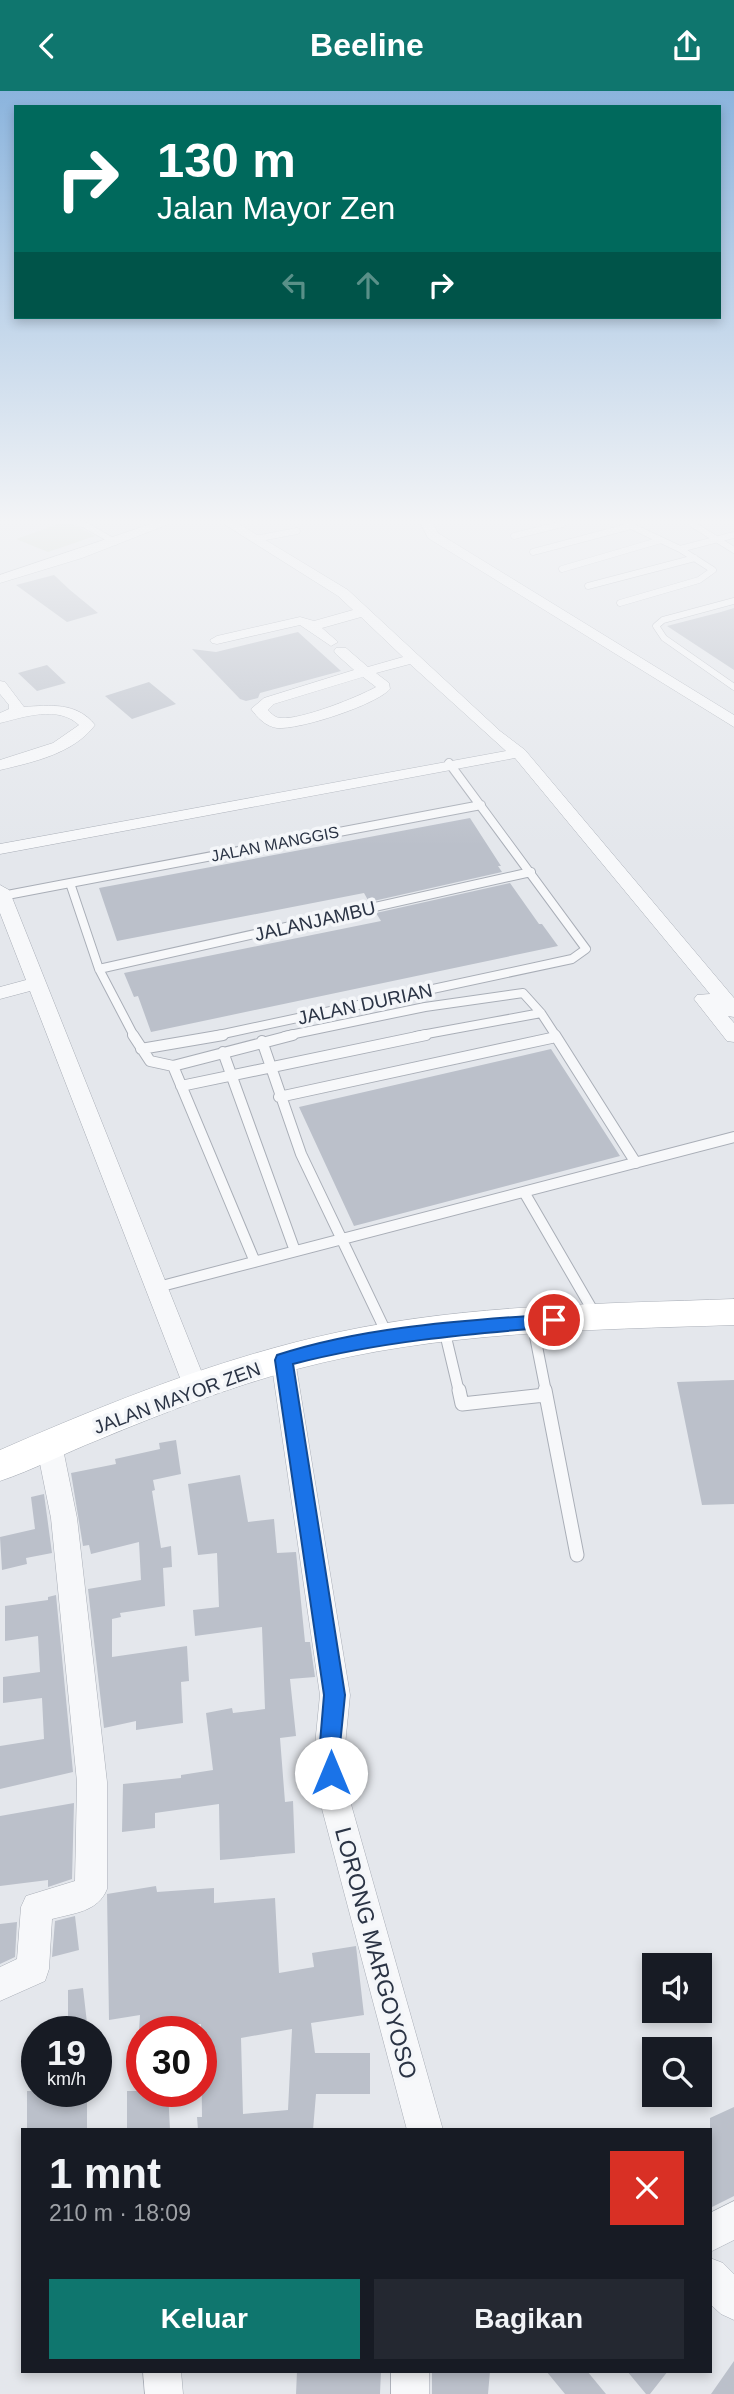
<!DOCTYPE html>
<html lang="id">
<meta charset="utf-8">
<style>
body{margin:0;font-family:Helvetica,sans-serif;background:#242831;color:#f1f3f6;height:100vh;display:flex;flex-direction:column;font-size:26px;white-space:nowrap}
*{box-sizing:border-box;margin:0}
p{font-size:23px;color:#9ea1a6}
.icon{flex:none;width:38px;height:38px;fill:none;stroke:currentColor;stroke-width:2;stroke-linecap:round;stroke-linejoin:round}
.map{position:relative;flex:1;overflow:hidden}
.details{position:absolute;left:21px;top:2037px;width:691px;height:245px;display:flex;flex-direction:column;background:#171b24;border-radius:0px;box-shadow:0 4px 10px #0003}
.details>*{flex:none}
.guide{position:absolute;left:14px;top:14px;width:707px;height:214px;border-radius:0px;box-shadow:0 4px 10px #0003;background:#00695c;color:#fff;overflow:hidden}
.fabs{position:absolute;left:642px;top:1862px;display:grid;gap:14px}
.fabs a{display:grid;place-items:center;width:70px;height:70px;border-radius:0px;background:#171b24;box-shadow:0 4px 10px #0003;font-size:35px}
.speed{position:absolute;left:21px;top:1925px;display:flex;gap:14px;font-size:35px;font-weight:700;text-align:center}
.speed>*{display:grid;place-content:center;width:91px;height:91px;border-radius:50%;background:#171b24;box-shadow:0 4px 10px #0003;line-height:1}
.speed small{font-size:18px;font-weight:400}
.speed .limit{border:10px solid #d22;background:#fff;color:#111}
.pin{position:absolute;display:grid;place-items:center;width:60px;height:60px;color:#fff;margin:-30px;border:4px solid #fff;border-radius:50%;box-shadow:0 2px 7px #0007}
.me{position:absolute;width:77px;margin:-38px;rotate:0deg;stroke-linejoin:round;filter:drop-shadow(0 0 5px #0008)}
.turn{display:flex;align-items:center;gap:24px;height:147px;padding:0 28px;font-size:32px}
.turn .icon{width:91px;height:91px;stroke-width:2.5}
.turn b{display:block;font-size:49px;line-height:60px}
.lanes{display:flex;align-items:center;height:66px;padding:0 28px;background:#0003;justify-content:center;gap:35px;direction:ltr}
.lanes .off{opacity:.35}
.round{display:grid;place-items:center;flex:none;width:74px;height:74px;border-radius:0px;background:#242831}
.head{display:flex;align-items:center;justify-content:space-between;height:119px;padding:0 28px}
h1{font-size:42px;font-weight:700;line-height:52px}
.cta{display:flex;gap:14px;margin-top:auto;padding:14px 28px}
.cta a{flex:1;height:80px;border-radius:0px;background:#0f766e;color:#fff;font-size:28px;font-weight:700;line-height:80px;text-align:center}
.cta a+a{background:#242831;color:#f1f3f6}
header{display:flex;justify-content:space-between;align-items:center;height:91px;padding:0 28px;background:#0f766e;color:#fff;font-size:32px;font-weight:700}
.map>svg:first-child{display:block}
</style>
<header><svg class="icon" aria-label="back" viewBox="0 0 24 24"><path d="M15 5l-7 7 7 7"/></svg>Beeline<svg class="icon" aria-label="share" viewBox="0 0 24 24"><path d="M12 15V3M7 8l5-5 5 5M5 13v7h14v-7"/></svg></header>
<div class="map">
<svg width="734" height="2303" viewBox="0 0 734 2303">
<rect width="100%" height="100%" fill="#e4e7ec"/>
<path fill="#c9d6c5" d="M58 433H73L95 445 48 461 16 448Z"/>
<path fill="#bbc0ca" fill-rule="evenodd" d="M54 484 70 499 98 522 67 531 16 494Z
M734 517V579L667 535 721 521Z
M298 541 341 580 260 602 258 607 246 610 240 608 192 558 216 561Z
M47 574 66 592 37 600 18 582Z
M149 591 176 613 132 628 105 605Z
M470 727 501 775H498L502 781 369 811 364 802 117 850 99 797Z
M510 792 539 833H542L558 855 151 941 138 905 134 906 124 882 381 830 376 822Z
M551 958 620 1065 354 1135 299 1016Z
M734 1289V1413L702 1414 677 1291Z
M176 1349 181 1383 153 1389 155 1399 152 1400 161 1457 171 1455 172 1476 163 1477 165 1515 120 1522 121 1526 112 1528V1566L187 1555 189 1590 181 1591 183 1632 136 1639V1630L104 1637 88 1498 141 1489 139 1451 91 1463 89 1454 83 1455 71 1382 116 1373 115 1368 160 1358 159 1352Z
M240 1384 248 1431 274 1428 277 1462 296 1461 305 1551H310L315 1586 290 1588 296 1645 280 1647 285 1711 293 1710 295 1762 220 1769 219 1713 155 1722V1737L122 1741 123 1693 181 1687V1684L213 1679 206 1622 232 1617 233 1622 265 1618 262 1536 195 1545 193 1519 219 1516 217 1462 198 1464 188 1393Z
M44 1403 52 1462 26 1467 27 1473 2 1479 0 1446 35 1438 31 1406Z
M56 1504 73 1681 0 1698V1655L44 1648 42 1607 3 1612V1586L40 1581 38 1545 5 1550V1515L48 1509V1506Z
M74 1712 72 1788 48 1796V1789L0 1795V1725Z
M156 1795 157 1801 214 1797V1812L275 1807 279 1882 314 1876 312 1862 356 1855 364 1924 311 1932 315 1962H370V2003H316L313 2039H198L197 2026H202L201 1933 139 1939 140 1924 109 1929 107 1803ZM292 1938 288 2019 243 2023 241 1947Z
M75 1825 79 1859 52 1866 55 1830Z
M17 1831 15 1866 0 1873V1833Z
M83 1897 87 1932 68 1935V1899Z
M27 2000H87V2039H27Z
M127 2000H168L170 2039H127Z
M734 2016V2105L710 2117V2027Z
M734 2270V2303H711Z
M297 2280H381L380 2303H296Z
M432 2280H490L488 2303H432Z
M546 2280H587L606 2303H565Z
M627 2280H668L650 2303H646Z"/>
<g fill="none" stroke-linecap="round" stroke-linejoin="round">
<g stroke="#a9aeb7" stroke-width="7">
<path id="lane-far3" d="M83 433 115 451
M627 433 680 458 734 444
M692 433 734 459
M514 445 562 433
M255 448 297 440
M533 461 631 435
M562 478 661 449
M588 495 695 467
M734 510 663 529 656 535 664 547 734 596
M620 512 699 489 713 479 680 458"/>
</g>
<g stroke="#a9aeb7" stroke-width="10">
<path id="lane-far2" d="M70 792 481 714
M2 805 70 792 99 878 134 945
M99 878 531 781
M214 945 572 868 586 858 449 672
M285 945 425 916 523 902 541 922 556 945
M416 945 541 922"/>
</g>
<g stroke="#a9aeb7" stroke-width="12">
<path id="lane-far1" d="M133 944 150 970 173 975 293 944
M555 944 636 1072
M262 950 301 1063 387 1243
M141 958 223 944
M223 961 295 1160
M173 975 255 1171
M181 995 426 944
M279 1006 556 946
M524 1101 596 1225
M158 1196 734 1046
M532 1230 546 1301
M444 1238 459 1301"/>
</g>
<g stroke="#a9aeb7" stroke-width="15">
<path id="lane" d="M459 1299 462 1313 545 1304
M545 1299 577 1464"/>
</g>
<g stroke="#a9aeb7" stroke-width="1">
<path id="street" d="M151 433H169L82 467 0 492V484Z
M224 433H239L348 499 500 640 525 659 734 907V926L728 925 734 932V951L727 950 694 908 697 904 710 903 515 667 0 763V753L506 660 410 573 376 582 389 592 390 598C376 614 299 639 277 637 265 635 258 627 251 618L264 607 354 579 336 563 334 560 336 557H346L368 576 403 566 361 526 322 537 338 551 331 555 300 534 217 553 212 552 210 549 217 545 300 526 314 530 353 519 338 505ZM363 586 376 596C358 606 301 629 281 627 275 627 272 623 268 619L274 613Z
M421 433H433L438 442 734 624V636L428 447Z
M0 590 5 591 24 616C50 614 77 611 95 634 73 663 33 671 0 679V669L53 652 79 634C58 614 24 626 0 632V622L9 618V614L0 603Z
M0 794 9 799 208 1297 205 1304 196 1307 187 1304 184 1297 30 900 0 908V896L26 889 0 822Z
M283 1259 292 1262 295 1269 350 1604 344 1664 347 1699 443 2039H407L317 1699 314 1664 320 1604 271 1269 274 1262Z
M49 1342 58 1345 62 1353 77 1427 107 1691V1798C98 1821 74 1822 52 1828L49 1878 45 1890 0 1910V1876L17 1868 21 1816 26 1805 75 1790 77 1691 51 1427 36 1353 40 1345Z
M734 2110V2149L710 2161V2122Z
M710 2167 723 2172 734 2183V2229L721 2223 710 2213Z
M143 2280H181L183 2303H145Z
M391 2280H429V2303H391Z"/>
</g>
<g stroke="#a9aeb7" stroke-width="1">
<path id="secondary" d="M734 1208V1234C588 1239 440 1240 297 1278 229 1296 163 1322 98 1349 65 1362 33 1379 0 1390V1359C110 1311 222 1266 339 1241 469 1213 602 1213 734 1208Z"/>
</g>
<use href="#lane-far3" stroke="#f7f8fa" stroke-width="6"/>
<use href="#lane-far2" stroke="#f7f8fa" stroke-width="8"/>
<use href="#lane-far1" stroke="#f7f8fa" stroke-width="10"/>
<use href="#lane" stroke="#f7f8fa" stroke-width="13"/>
<use href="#street" fill="#f7f8fa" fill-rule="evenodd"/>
<use href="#secondary" fill="#fff" fill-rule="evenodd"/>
</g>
<linearGradient id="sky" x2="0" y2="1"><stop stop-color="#8bb4dd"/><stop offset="0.57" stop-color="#f3f4f6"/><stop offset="1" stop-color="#f3f4f6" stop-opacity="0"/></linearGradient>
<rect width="734" height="755" fill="url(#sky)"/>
<path fill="#1a73e8" stroke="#114b97" stroke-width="2" d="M554 1223 559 1225 562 1229 559 1234 554 1236C465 1243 378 1251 293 1273L345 1604 339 1664 341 1682 338 1689 331 1692 323 1689 319 1664 324 1604 275 1269 277 1264C366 1235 461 1230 554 1223Z"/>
<g text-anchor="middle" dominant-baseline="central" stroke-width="7" stroke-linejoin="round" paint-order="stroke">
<g font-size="16" fill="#2b3445" stroke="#f4f6f9">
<text transform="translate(275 753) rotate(-11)">JALAN MANGGIS</text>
</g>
<g font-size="19" fill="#2b3445" stroke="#f4f6f9">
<text transform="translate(315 830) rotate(-13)">JALANJAMBU</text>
<text transform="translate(365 913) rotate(-12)">JALAN DURIAN</text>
<text transform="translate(177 1307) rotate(-20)">JALAN MAYOR ZEN</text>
</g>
<g font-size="23" fill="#2b3445" stroke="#f4f6f9">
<text transform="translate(376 1862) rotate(75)">LORONG MARGOYOSO</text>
</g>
</g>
</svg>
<div class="fabs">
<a><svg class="icon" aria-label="sound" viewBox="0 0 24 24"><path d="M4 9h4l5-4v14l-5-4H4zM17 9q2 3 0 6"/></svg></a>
<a><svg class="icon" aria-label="search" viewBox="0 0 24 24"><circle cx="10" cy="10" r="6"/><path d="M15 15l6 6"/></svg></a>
</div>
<div class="speed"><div>19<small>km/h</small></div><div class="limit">30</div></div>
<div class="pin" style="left:554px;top:1229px;background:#d93025"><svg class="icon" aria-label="arrive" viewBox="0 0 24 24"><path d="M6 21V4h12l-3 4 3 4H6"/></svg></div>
<svg class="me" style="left:331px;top:1682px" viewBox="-20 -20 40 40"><circle r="19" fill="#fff"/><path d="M0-13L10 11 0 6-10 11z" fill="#1a73e8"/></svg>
<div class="guide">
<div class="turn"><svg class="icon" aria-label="right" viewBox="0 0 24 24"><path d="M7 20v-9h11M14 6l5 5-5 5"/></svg><div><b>130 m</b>Jalan Mayor Zen</div></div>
<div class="lanes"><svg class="icon off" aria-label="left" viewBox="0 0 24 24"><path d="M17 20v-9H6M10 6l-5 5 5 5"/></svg><svg class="icon off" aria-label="ahead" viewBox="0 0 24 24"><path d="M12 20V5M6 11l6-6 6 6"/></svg><svg class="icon" aria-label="right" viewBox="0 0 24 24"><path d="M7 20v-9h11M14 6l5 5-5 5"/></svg></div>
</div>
<section class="details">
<div class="head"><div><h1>1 mnt</h1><p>210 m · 18:09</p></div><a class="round" style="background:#d93025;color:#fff"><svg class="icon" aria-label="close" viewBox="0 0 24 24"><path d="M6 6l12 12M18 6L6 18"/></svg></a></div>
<div class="cta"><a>Keluar</a><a>Bagikan</a></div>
</section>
</div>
